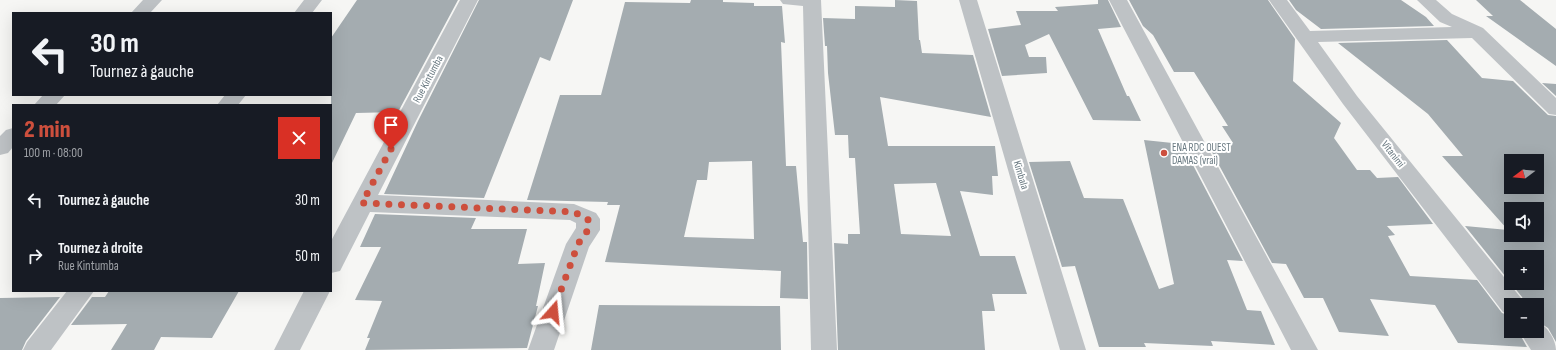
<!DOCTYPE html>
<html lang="fr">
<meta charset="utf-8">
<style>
body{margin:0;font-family:"Sofia Sans Condensed",sans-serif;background:#20242c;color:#f1f3f6;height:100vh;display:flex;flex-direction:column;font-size:15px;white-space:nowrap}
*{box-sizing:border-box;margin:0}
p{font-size:13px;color:#9ea1a6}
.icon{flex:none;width:22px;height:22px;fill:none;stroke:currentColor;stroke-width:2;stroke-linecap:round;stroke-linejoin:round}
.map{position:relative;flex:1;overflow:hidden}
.side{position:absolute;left:12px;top:104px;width:320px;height:188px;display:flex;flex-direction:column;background:#171b24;border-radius:0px;box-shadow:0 4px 16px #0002}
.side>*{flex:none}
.guide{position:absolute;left:12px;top:12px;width:320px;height:84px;border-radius:0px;box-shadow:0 4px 16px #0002;background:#171b24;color:#f1f3f6;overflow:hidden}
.needle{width:26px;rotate:254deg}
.controls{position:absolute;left:1504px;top:154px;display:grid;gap:8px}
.controls a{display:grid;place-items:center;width:40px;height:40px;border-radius:0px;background:#171b24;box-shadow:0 4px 16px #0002;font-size:20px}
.pin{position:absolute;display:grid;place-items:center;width:34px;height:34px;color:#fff;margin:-41px -17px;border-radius:50% 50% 50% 0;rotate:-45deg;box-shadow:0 0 4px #0007}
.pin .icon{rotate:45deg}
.me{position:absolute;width:44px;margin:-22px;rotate:18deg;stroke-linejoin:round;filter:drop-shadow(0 0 3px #0008)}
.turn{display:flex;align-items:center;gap:14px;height:84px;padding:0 12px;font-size:18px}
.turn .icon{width:52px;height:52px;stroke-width:2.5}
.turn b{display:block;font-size:28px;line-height:34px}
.round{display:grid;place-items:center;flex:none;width:42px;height:42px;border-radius:0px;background:#20242c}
.headline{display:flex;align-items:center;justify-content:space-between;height:68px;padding:0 12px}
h1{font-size:24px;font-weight:800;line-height:30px;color:#cd4f3d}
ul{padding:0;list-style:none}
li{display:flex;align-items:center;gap:12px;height:56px;padding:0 12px}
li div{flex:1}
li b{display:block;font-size:15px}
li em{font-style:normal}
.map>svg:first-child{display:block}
</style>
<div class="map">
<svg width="1556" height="350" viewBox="0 0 1556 350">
<rect width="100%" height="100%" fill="#f6f6f4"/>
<path fill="#a4acb0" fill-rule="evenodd" d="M357 0H458L398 112 356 113 331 165V38Z
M479 0H573L550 61 540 57 484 198 384 194 418 121Z
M691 0H723V2L754 3V6H782L785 43 781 42 786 166H796L803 242H807L808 299 780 298 781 271 605 262 620 205H607L608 202 527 200 560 95H601L625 2 690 3ZM752 161 754 239 684 237 697 180H707L709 162Z
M895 0 917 1 919 40H920L922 53 973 55 991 117 880 97 888 146H995L998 176H992L993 195 960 191 980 256H1015L1027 294H992L995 311H982L985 350H838L834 243 848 244V234H860L855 158H849L848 135H835L828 73 827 46H825L823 18 855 19V6L895 7ZM936 183 951 236 901 234 894 184Z
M1098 0H1108L1121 27 1098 29 1127 96H1129L1141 121 1093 120 1049 34 1025 45 1029 57H1046L1047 73 1002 76 988 29 1021 25 1016 11H1058L1055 7 1098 4Z
M1129 0H1268L1295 39 1293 81 1341 123 1334 138 1357 170H1370L1377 178 1398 177 1433 224 1387 226 1395 235 1388 236 1410 276 1477 280 1502 313 1511 316V331H1518L1527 347 1458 343 1435 305 1370 299 1389 336 1339 332 1323 298H1304L1286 264 1272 263 1207 143H1233L1222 126H1228L1194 72H1174L1153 35 1143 26Z
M1289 0H1401L1426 17 1434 26 1321 29 1296 10Z
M1476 0H1520L1556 29V66L1486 16H1493Z
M1447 40 1482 78 1513 81 1548 115 1556 116V342L1548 328 1537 321V305H1526L1522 297 1465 226 1508 230 1442 156H1463L1428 114 1338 43ZM1511 161H1537V187H1511ZM1511 209H1537V235H1511ZM1511 257H1537V283H1511Z
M1542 83 1556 84V96Z
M1144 140 1182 144 1243 261 1227 260 1247 310 1261 311 1275 345 1211 341 1213 346 1144 343 1146 347H1099L1075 266 1062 267 1029 162 1070 161 1084 198 1123 199 1159 289 1174 284Z
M375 214 476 218 471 229H527L518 264 545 263 536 306H538L527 348 365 350 370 338H367L382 301 355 300 381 247H360Z
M109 291H239L212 338 161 337 154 350H111L127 324 71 325 92 297H105Z
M60 297 26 341 22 350H0V298Z
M599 305 780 306 781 350H591Z"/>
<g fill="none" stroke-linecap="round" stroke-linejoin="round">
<path fill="#bec2c5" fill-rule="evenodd" d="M143 0H162L150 13H131Z
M304 0H322L312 13H294Z
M460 0H478L378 195 574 204 596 213 600 219V230L589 247 554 350H528L566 244 576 228V223L570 220 370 212 340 271 331 273V241Z
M780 0H821L837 350H811L803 6 783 4Z
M959 0H977L1086 350H1060Z
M1109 0H1127L1318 350H1291Z
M1269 0H1287L1310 31 1452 27 1440 22 1417 0H1436L1452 14 1483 28 1556 98V115L1549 114 1472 38 1318 42 1357 96 1521 298 1525 305H1511V315L1503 312 1343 104Z
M43 95H65L56 105H34Z
M225 95H246L238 105H217Z
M13 128V147L8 153 0 155V136L6 130Z
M67 291H94L51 350H23L27 342Z
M304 291H330L300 350H274Z
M1537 322C1547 325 1556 340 1556 350H1531L1519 331H1537Z"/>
</g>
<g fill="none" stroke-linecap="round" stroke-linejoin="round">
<path stroke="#cd4f3d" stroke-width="7" stroke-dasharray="0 12.6" d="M391 149 362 203 574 212 588 219V230L578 244 553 312"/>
</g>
<circle fill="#cd4f3d" stroke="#fff" stroke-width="1.5" cx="1164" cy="153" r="4"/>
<g text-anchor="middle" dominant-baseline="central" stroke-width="4" stroke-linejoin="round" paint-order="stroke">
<g font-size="11" fill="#697981" stroke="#fff">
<text transform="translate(428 79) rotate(-62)">Rue Kintumba</text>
<text transform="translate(1393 154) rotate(52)">Vitanimi</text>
<text transform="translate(1021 175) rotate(73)">Kimbala</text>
</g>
<g font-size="11" fill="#697981" stroke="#fff" text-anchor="start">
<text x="1172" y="147">ENA RDC OUEST<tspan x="1172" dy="13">DAMAS (vrai)</tspan></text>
</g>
</g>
</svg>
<div class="controls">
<a><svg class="needle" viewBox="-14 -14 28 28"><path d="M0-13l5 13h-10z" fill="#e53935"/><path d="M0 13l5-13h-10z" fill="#9ea1a6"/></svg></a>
<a><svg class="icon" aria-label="sound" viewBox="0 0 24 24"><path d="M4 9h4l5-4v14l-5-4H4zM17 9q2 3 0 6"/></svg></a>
<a>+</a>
<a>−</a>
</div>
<div class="pin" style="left:391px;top:149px;background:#d93025"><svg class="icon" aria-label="arrive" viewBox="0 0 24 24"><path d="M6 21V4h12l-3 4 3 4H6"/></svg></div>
<svg class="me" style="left:553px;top:312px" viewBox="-20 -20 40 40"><path d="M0-17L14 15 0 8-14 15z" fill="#cd4f3d" stroke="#fff" stroke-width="4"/></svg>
<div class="guide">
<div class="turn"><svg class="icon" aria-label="left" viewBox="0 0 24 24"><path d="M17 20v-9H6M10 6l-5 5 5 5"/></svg><div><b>30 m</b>Tournez à gauche</div></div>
</div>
<section class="side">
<div class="headline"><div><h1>2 min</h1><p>100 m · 08:00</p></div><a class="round" style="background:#d93025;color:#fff"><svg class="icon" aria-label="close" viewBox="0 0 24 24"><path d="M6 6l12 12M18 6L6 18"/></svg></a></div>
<ul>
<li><svg class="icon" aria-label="left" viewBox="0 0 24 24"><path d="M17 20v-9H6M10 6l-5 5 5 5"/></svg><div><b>Tournez à gauche</b></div><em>30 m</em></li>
<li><svg class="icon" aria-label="right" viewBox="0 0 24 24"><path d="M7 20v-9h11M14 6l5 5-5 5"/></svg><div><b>Tournez à droite</b><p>Rue Kintumba</p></div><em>50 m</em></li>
</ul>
</section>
</div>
